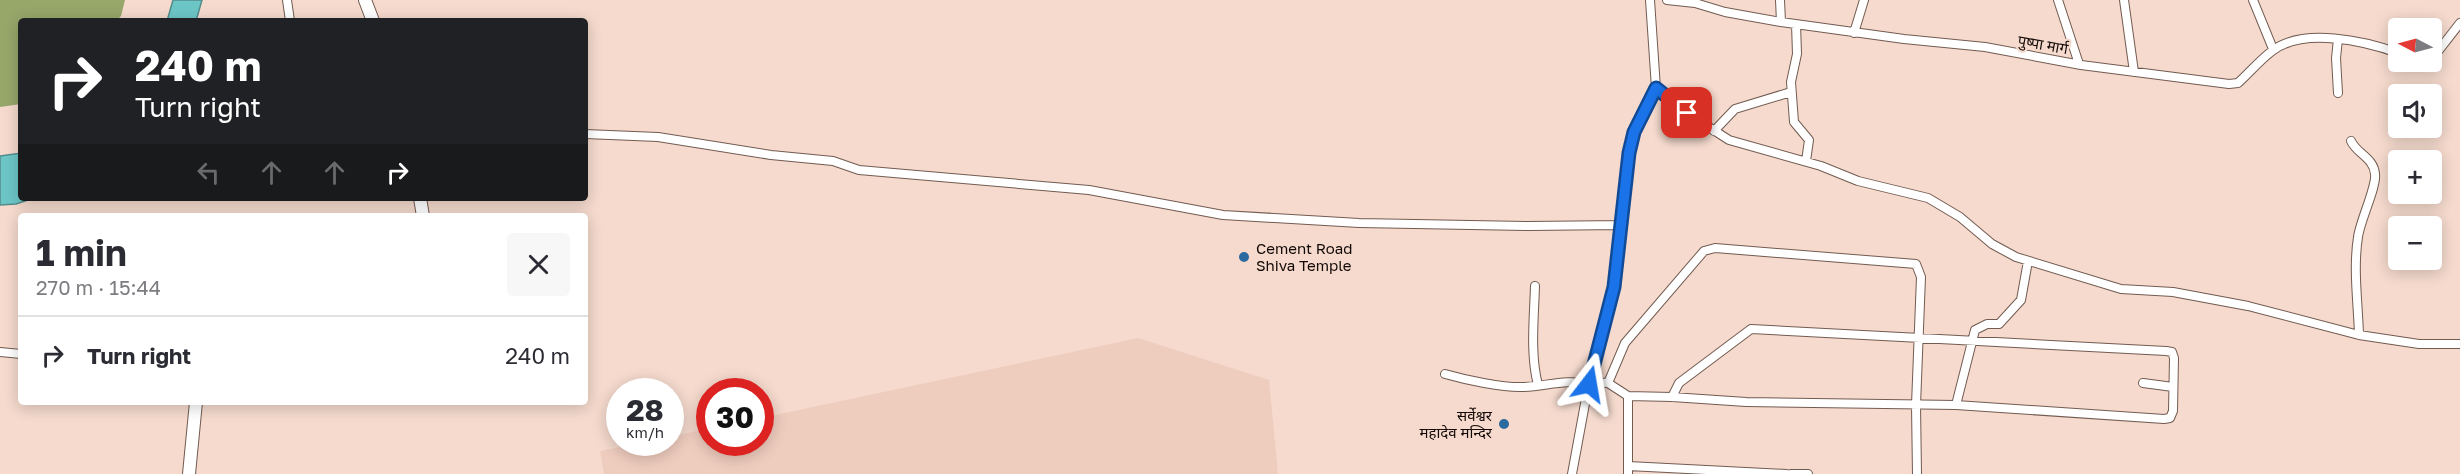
<!DOCTYPE html>
<meta charset="utf-8">
<style>
body{margin:0;font-family:"Golos Text","Noto Sans Devanagari",sans-serif;background:#f7f7f7;color:#2b2b33;height:100vh;display:flex;flex-direction:column;font-size:22px;white-space:nowrap}
*{box-sizing:border-box;margin:0}
p{font-size:20px;color:#7c7c81}
.icon{flex:none;width:33px;height:33px;fill:none;stroke:currentColor;stroke-width:2;stroke-linecap:round;stroke-linejoin:round}
.map{position:relative;flex:1;overflow:hidden}
.drawer{position:absolute;left:18px;top:213px;width:570px;height:192px;display:flex;flex-direction:column;background:#fff;border-radius:6px;box-shadow:0 3px 15px #0003}
.drawer>*{flex:none}
.banner{position:absolute;left:18px;top:18px;width:570px;height:183px;border-radius:6px;box-shadow:0 3px 15px #0003;background:#202124;color:#fff;overflow:hidden}
.needle{width:39px;rotate:276deg}
.buttons{position:absolute;left:2388px;top:18px;display:grid;gap:12px}
.buttons a{display:grid;place-items:center;width:54px;height:54px;border-radius:6px;background:#fff;box-shadow:0 3px 15px #0003;font-size:30px}
.speed{position:absolute;left:606px;top:378px;display:flex;gap:12px;font-size:30px;font-weight:700;text-align:center}
.speed>*{display:grid;place-content:center;width:78px;height:78px;border-radius:50%;background:#fff;box-shadow:0 3px 15px #0003;line-height:1}
.speed small{font-size:15px;font-weight:400}
.speed .limit{border:9px solid #d22;background:#fff;color:#111}
.pin{position:absolute;display:grid;place-items:center;width:51px;height:51px;color:#fff;margin:-26px;border-radius:12px;box-shadow:0 3px 9px #0006}
.me{position:absolute;width:66px;margin:-33px;rotate:14deg;stroke-linejoin:round;filter:drop-shadow(0 0 4px #0008)}
.turn{display:flex;align-items:center;gap:21px;height:126px;padding:0 18px;font-size:27px}
.turn .icon{width:78px;height:78px;stroke-width:2.5}
.turn b{display:block;font-size:42px;line-height:51px}
.lanes{display:flex;align-items:center;height:57px;padding:0 18px;background:#0003;justify-content:center;gap:30px;direction:ltr}
.lanes .off{opacity:.35}
.round{display:grid;place-items:center;flex:none;width:63px;height:63px;border-radius:6px;background:#f7f7f7}
.head{display:flex;align-items:center;justify-content:space-between;height:102px;padding:0 18px}
h1{font-size:36px;font-weight:700;line-height:45px}
ul{padding:0;list-style:none}
li{display:flex;align-items:center;gap:18px;height:78px;padding:0 18px;border-top:2px solid #e1e1e2}
li div{flex:1}
li b{display:block;font-size:22px}
li em{font-style:normal}
.map>svg:first-child{display:block}
</style>
<div class="map">
<svg width="2460" height="474" viewBox="0 0 2460 474">
<rect width="100%" height="100%" fill="#f5dacd"/>
<path fill="#efcdbe" d="M1138 338 1269 380 1278 474H604L600 451 642 443 670 442 671 437 709 428 710 442H760L761 418Z"/>
<path fill="#97a76a" d="M0 0H125L121 16 116 21H21V104L0 107Z"/>
<path fill="#6dc6c6" stroke="#528d8c" stroke-width="1.5" d="M173 0H202L196 21H167Z
M21 153V198H34L16 204 0 205V156Z"/>
<g fill="none" stroke-linecap="round" stroke-linejoin="round">
<g stroke="#725b51" stroke-width="10">
<path id="street" d="M287 0 290 21
M1667 0 1695 3 1725 12 1781 22 1904 39 1985 47 2081 65 2229 84 2238 83C2249 73 2260 60 2272 51 2303 27 2365 41 2398 53
M1780 0 1781 22
M2058 0 2079 64
M2124 0 2134 72
M2253 0 2273 49
M1796 24 1797 54 1791 82 1794 122 1809 140 1806 161
M1854 33 1864 0
M2338 39 2336 58 2338 93
M2432 59 2460 23
M1656 88 1687 113 1729 140 1821 166 1858 181 1928 198 1960 217 1992 244 2016 257 2121 289 2173 292 2248 306 2359 335 2419 344H2460
M1714 131 1735 109 1791 92
M585 134 658 137 771 155 833 161 859 170 1089 190 1223 215 1359 223 1528 226 1621 225
M2351 141C2357 154 2374 158 2375 174 2377 186 2360 221 2358 237 2353 269 2358 302 2359 335
M1535 286C1534 319 1530 354 1538 385
M0 352 21 354
M1445 374C1466 380 1503 388 1524 387 1547 386 1566 379 1589 384
M1589 382 1608 383 1628 396 1672 397 1746 402 1956 405 2164 419 2170 418 2173 411 2174 358 2172 352 2166 351 1751 329 1679 383 1672 397
M1608 383 1625 343 1704 251 1715 248 1916 264 1921 277 1916 405 1917 474
M2143 383 2173 387
M1628 396V466
M1956 405 1975 330 1987 324H1999L2021 300 2028 261
M1572 474 1589 382 1614 287 1629 153 1634 132 1656 88 1650 0
M1628 474V466L1786 474
M1791 474H1808"/>
</g>
<g stroke="#725b51" stroke-width="14">
<path id="secondary" d="M365 0 373 21
M420 198 423 216
M189 474 196 402"/>
</g>
<use href="#street" stroke="#fff" stroke-width="8"/>
<use href="#secondary" stroke="#fff" stroke-width="12"/>
</g>
<g fill="none" stroke-linecap="round" stroke-linejoin="round">
<g stroke="#114b97" stroke-width="15">
<path id="route" d="M1589 384 1614 287 1629 153 1634 132 1656 88 1687 113"/>
</g>
<use href="#route" stroke="#1a73e8" stroke-width="10"/>
</g>
<g fill="#296aa0" stroke="#f5dacd" stroke-width="2">
<circle cx="1244" cy="257" r="6"/>
<circle cx="1504" cy="424" r="6"/>
</g>
<g text-anchor="middle" dominant-baseline="central" stroke-width="4.5" stroke-linejoin="round" paint-order="stroke">
<g font-size="15" fill="#120906" stroke="#f5dacd">
<text transform="translate(2043 44) rotate(10)">पुष्पा मार्ग</text>
</g>
<g font-size="15" fill="#120906" stroke="#f5dacd" text-anchor="start">
<text x="1256" y="248">Cement Road<tspan x="1256" dy="17">Shiva Temple</tspan></text>
<text x="1492" y="415" text-anchor="end">सर्वेश्वर<tspan x="1492" dy="17">महादेव मन्दिर</tspan></text>
</g>
</g>
</svg>
<div class="buttons">
<a><svg class="needle" viewBox="-14 -14 28 28"><path d="M0-13l5 13h-10z" fill="#e53935"/><path d="M0 13l5-13h-10z" fill="#7c7c81"/></svg></a>
<a><svg class="icon" aria-label="sound" viewBox="0 0 24 24"><path d="M4 9h4l5-4v14l-5-4H4zM17 9q2 3 0 6"/></svg></a>
<a>+</a>
<a>−</a>
</div>
<div class="speed"><div>28<small>km/h</small></div><div class="limit">30</div></div>
<div class="pin" style="left:1687px;top:113px;background:#d93025"><svg class="icon" aria-label="arrive" viewBox="0 0 24 24"><path d="M6 21V4h12l-3 4 3 4H6"/></svg></div>
<svg class="me" style="left:1589px;top:384px" viewBox="-20 -20 40 40"><path d="M0-17L14 15 0 8-14 15z" fill="#1a73e8" stroke="#fff" stroke-width="4"/></svg>
<div class="banner">
<div class="turn"><svg class="icon" aria-label="right" viewBox="0 0 24 24"><path d="M7 20v-9h11M14 6l5 5-5 5"/></svg><div><b>240 m</b>Turn right</div></div>
<div class="lanes"><svg class="icon off" aria-label="left" viewBox="0 0 24 24"><path d="M17 20v-9H6M10 6l-5 5 5 5"/></svg><svg class="icon off" aria-label="ahead" viewBox="0 0 24 24"><path d="M12 20V5M6 11l6-6 6 6"/></svg><svg class="icon off" aria-label="ahead" viewBox="0 0 24 24"><path d="M12 20V5M6 11l6-6 6 6"/></svg><svg class="icon" aria-label="right" viewBox="0 0 24 24"><path d="M7 20v-9h11M14 6l5 5-5 5"/></svg></div>
</div>
<section class="drawer">
<div class="head"><div><h1>1 min</h1><p>270 m · 15:44</p></div><a class="round"><svg class="icon" aria-label="close" viewBox="0 0 24 24"><path d="M6 6l12 12M18 6L6 18"/></svg></a></div>
<ul>
<li><svg class="icon" aria-label="right" viewBox="0 0 24 24"><path d="M7 20v-9h11M14 6l5 5-5 5"/></svg><div><b>Turn right</b></div><em>240 m</em></li>
</ul>
</section>
</div>
